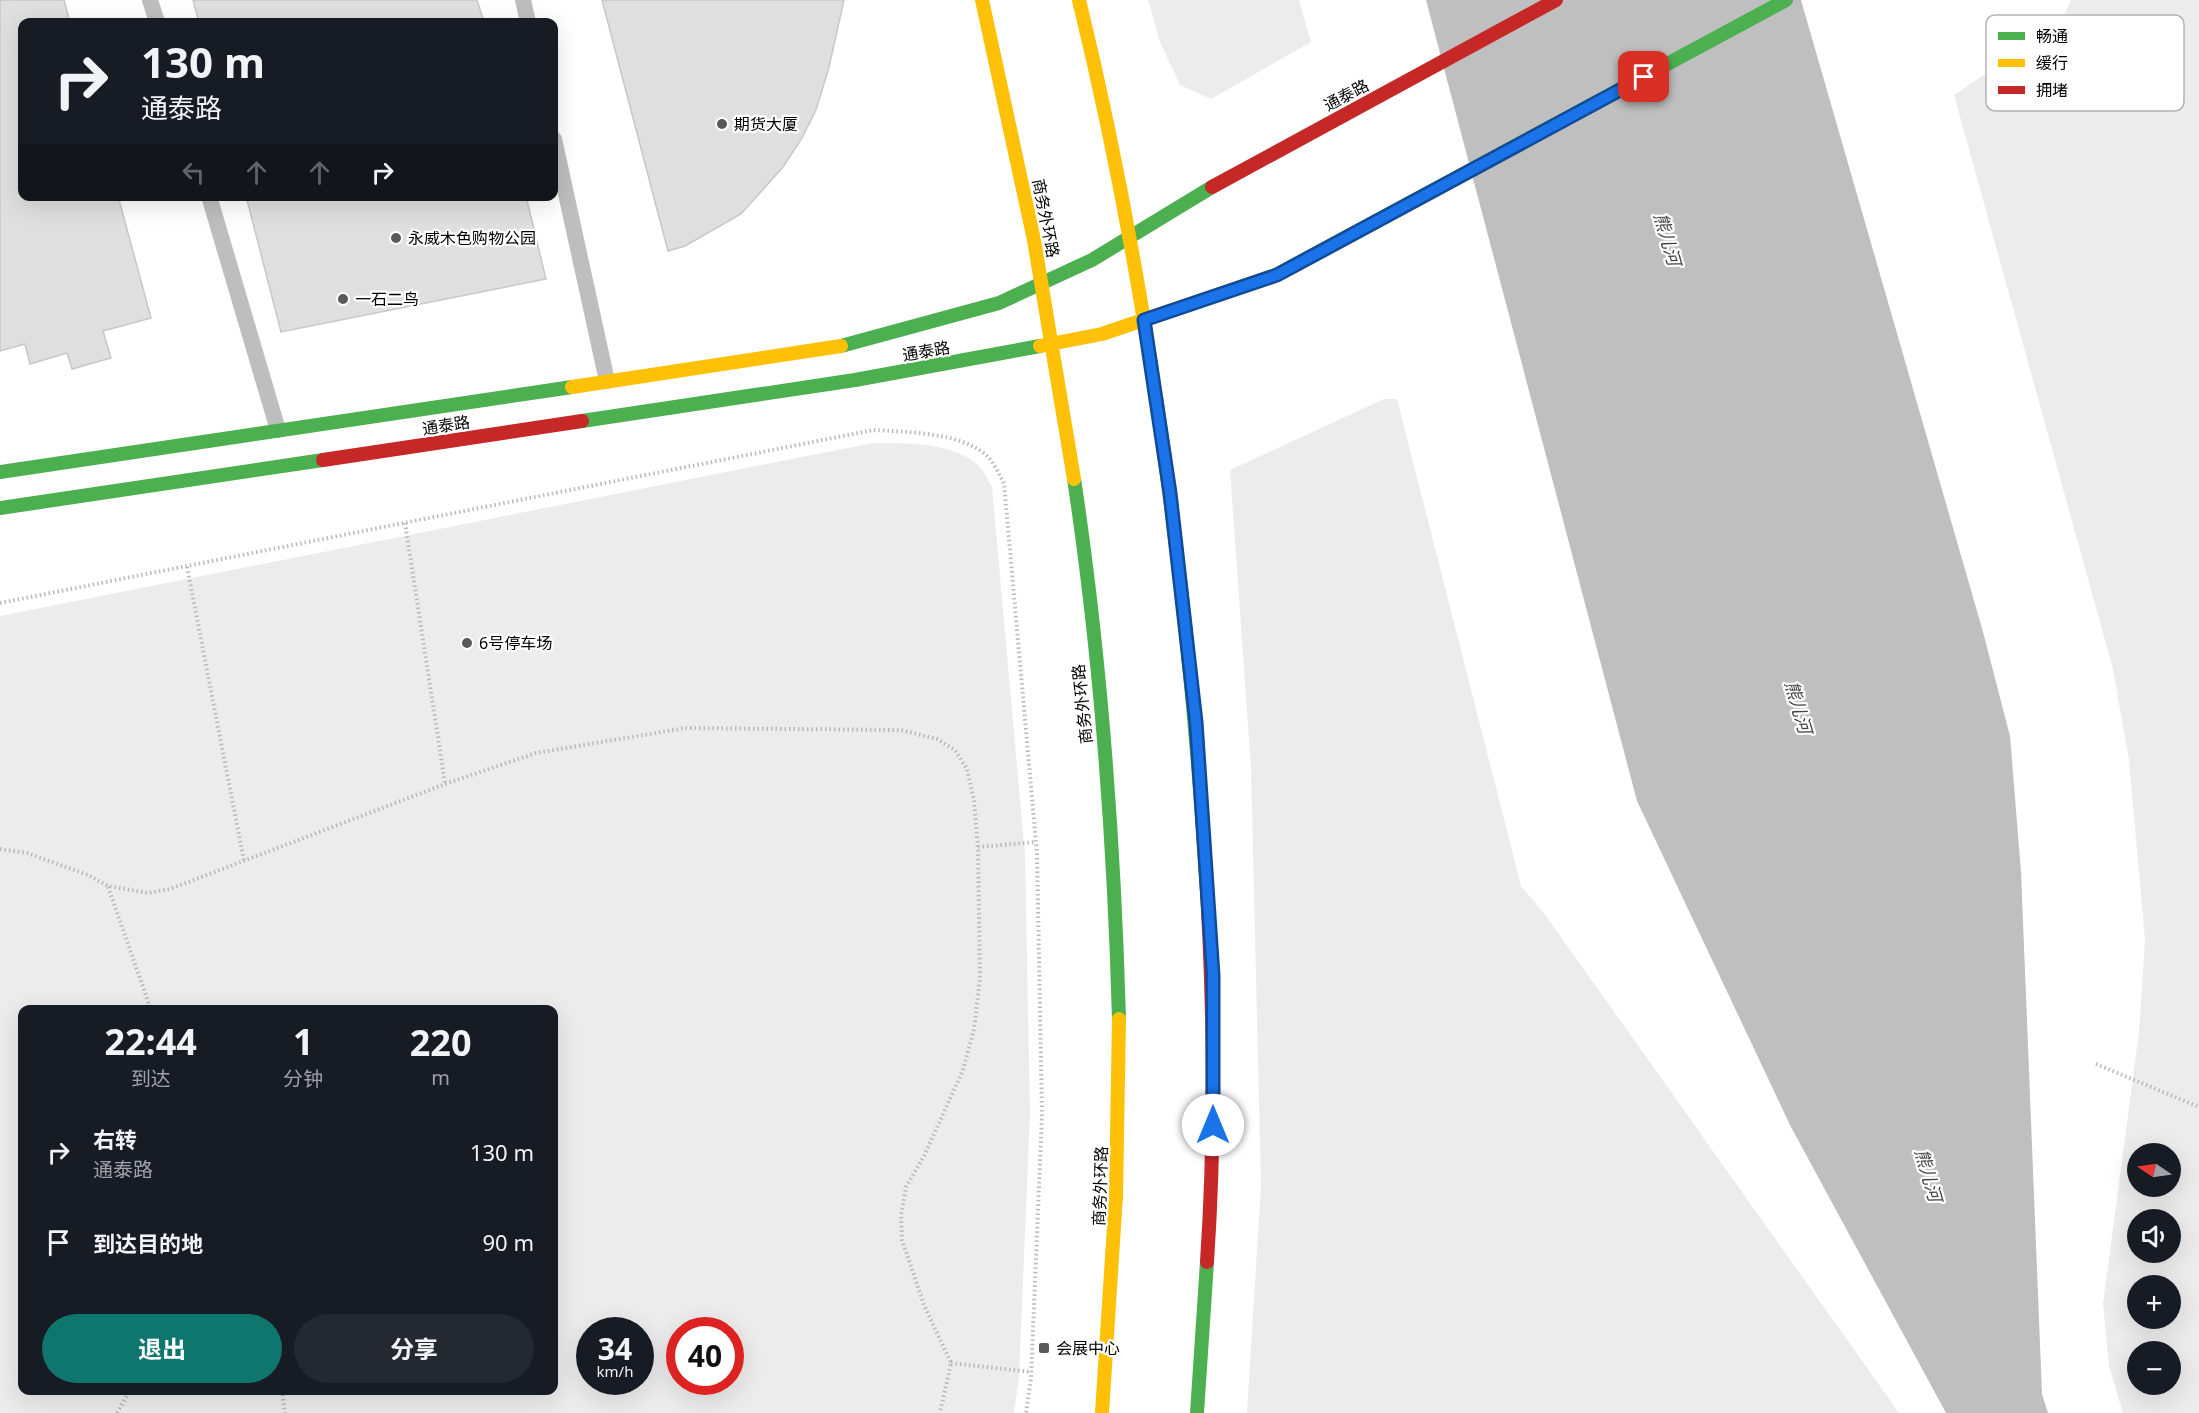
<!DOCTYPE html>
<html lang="zh">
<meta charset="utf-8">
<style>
body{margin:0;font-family:"Noto Sans","Noto Sans SC",sans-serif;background:#242831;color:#f1f3f6;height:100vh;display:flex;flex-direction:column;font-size:22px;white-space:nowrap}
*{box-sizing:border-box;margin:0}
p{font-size:20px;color:#9ea1a6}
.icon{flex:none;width:33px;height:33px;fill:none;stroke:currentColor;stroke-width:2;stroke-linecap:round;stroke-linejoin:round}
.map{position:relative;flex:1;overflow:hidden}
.panel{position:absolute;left:18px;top:1005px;width:540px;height:390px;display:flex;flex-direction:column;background:#171b24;border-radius:12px;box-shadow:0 6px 24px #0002}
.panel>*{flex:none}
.top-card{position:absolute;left:18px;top:18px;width:540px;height:183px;border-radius:12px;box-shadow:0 6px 24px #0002;background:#171b24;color:#f1f3f6;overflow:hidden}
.needle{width:39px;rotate:283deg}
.buttons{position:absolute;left:2127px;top:1143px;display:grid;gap:12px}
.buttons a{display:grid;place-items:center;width:54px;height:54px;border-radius:50%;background:#171b24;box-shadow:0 6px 24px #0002;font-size:30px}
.speed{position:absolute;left:576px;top:1317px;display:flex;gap:12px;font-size:30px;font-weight:700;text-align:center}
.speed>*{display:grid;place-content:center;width:78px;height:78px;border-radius:50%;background:#171b24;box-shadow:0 6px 24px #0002;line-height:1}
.speed small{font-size:15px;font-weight:400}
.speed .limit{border:9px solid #d22;background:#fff;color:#111}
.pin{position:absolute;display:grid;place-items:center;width:51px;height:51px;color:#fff;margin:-26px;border-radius:12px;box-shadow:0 3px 9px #0006}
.me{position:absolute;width:66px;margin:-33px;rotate:0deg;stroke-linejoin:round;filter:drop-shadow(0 0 4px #0008)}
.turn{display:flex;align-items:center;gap:21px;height:126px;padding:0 24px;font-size:27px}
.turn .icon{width:78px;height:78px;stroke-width:2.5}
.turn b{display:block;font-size:42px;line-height:51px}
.lanes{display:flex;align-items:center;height:57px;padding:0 24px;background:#0003;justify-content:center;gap:30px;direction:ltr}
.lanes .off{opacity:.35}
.eta{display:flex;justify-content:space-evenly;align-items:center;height:102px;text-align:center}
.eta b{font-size:36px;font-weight:700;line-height:42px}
.cta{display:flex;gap:12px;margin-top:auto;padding:12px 24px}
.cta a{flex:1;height:69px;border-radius:36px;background:#0f766e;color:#fff;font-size:24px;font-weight:700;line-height:69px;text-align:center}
.cta a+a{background:#242831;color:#f1f3f6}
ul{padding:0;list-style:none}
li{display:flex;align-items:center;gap:18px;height:90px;padding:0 24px}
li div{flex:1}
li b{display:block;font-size:22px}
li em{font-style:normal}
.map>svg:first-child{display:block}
</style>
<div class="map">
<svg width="2199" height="1413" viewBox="0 0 2199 1413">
<rect width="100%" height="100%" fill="#fff"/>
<path fill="#ececec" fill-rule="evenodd" d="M1148 0H1299L1311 42 1211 99 1180 85 1160 42Z
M2071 0H2199V1413H2123L2109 1366 2103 1304 2139 1032 2145 940 2129 760 2113 669 1954 95 2061 22ZM2138 1154H2170V1186H2138ZM2138 1220H2170V1252H2138ZM2138 1286H2170V1318H2138ZM2138 1352H2170V1384H2138Z
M1384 399H1397L1521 886 1546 916 1899 1413H1247L1261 1185 1251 768 1230 470Z
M873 443C907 443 949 442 977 464 983 469 988 480 992 487L1025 855 1030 1114 1019 1377 1014 1413H0V616ZM22 1010H554V1390H22ZM590 1330H640V1382H590ZM680 1330H730V1382H680Z"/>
<path fill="#bfbfbf" d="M1426 0H1801L1983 632 2010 736 2021 872 2042 1394 2048 1413H1946L1791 1127 1637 801Z"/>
<path fill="#dfdfdf" stroke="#c7c7c7" stroke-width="1.5" d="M0 0H64L70 22H22V196H118L151 318 103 331 111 358 72 369 67 353 30 364 25 344 0 351Z
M193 0H477L484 22H199Z
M602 0H844L829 67 816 110 802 138 783 167 741 214 685 246 668 251Z
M246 196H526L546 279 281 332Z"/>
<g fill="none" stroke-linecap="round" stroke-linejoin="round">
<path stroke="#b9b9b9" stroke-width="4" stroke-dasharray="1.5 3" stroke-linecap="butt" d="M405 523 445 783
M187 567 244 861
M0 603 873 430C906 432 960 432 986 455 994 462 999 475 1004 483L1037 854 1042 1114 1031 1378 1026 1413
M978 847 1036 842
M0 849 27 853 88 875 108 886 148 893 170 889 445 784 536 753 685 728 901 730 937 739 955 750 967 769 974 801 978 847 980 979 974 1029 963 1070 924 1156 906 1187 901 1215 902 1240 924 1305 951 1363 940 1413
M108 887 151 1010
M2096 1064 2199 1107
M951 1363 1031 1372
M282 1390 285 1413
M117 1413 130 1390"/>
<path stroke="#bebebe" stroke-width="16" d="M150 0 157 22
M523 0 528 22
M554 139 607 381
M209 196 278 430"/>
<path stroke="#4caf50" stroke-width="14" d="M1276 275 1786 0
M841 346 999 303 1092 260 1212 187
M1156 397C1179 551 1195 705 1205 860
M582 421 855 380 1040 346
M0 472 572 387
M1074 479C1101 658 1114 839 1119 1019
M0 508 323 460
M1197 1413 1207 1262"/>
<path stroke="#ffc107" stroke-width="14" d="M982 0 1034 240 1074 479
M1079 0C1111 131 1136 264 1156 397
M1040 346 1102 334 1276 275
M572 387 841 346
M1102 1413 1116 1195 1119 1019"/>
<path stroke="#c62828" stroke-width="14" d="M1212 187 1556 0
M323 460 582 421
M1205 860C1214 994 1216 1128 1207 1262"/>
</g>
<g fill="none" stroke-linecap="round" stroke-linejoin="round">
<g stroke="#114b97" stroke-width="15">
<path id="route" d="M1213 1125V975L1196 722 1170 493 1144 320 1277 275 1644 77"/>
</g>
<use href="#route" stroke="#1a73e8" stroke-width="10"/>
</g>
<g fill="#595959" stroke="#fff" stroke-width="2">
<circle cx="722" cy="124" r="6"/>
<circle cx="396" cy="238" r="6"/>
<circle cx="343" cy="299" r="6"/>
<circle cx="467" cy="643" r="6"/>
<rect x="1038" y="1342" width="12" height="12" rx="3"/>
</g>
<g text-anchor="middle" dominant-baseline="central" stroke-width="4.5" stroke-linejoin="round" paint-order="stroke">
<g font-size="16" fill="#000" stroke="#fff">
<text transform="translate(1346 95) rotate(-28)">通泰路</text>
<text transform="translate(1046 218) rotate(79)">商务外环路</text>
<text transform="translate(926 351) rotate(-10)">通泰路</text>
<text transform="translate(446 425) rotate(-9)">通泰路</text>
<text transform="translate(1082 704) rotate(-96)">商务外环路</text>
<text transform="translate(1100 1186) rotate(-88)">商务外环路</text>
</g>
<g font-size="16" fill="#000" stroke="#fff" text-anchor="start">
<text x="734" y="124">期货大厦</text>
<text x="408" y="238">永威木色购物公园</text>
<text x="355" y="299">一石二鸟</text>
<text x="479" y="643">6号停车场</text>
<text x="1056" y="1348">会展中心</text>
</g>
<g font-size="18" font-style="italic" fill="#444" stroke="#fff">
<text transform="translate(1668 239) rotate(74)">熊儿河</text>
<text transform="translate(1799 707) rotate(74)">熊儿河</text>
<text transform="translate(1929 1175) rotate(74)">熊儿河</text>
</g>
</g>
<rect x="1986" y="15" width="198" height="96" rx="9" fill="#fff" stroke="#b2b2b2" stroke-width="1.5"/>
<rect x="1998" y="32" width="27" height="8" fill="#4caf50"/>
<rect x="1998" y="59" width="27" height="8" fill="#ffc107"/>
<rect x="1998" y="86" width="27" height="8" fill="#c62828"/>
<g font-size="16" fill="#000">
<text x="2036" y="42">畅通</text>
<text x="2036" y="69">缓行</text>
<text x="2036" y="96">拥堵</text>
</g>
</svg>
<div class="buttons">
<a><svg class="needle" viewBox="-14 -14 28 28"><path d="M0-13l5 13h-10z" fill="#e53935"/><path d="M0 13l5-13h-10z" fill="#9ea1a6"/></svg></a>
<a><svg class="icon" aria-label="sound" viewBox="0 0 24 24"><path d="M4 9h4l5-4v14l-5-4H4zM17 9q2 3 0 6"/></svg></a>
<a>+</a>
<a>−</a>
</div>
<div class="speed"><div>34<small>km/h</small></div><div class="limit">40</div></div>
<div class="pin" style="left:1644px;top:77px;background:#d93025"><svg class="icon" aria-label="arrive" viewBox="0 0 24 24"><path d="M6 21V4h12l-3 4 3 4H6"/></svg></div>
<svg class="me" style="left:1213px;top:1125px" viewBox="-20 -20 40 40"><circle r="19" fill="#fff"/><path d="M0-13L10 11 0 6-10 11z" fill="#1a73e8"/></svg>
<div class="top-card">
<div class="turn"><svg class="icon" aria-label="right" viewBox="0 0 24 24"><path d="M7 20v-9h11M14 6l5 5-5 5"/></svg><div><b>130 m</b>通泰路</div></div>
<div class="lanes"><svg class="icon off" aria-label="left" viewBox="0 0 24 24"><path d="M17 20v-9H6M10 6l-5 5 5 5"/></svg><svg class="icon off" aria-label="ahead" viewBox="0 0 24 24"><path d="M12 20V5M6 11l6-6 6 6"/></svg><svg class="icon off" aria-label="ahead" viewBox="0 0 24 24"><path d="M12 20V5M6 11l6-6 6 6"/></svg><svg class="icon" aria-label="right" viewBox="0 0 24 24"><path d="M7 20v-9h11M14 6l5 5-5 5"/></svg></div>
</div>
<section class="panel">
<div class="eta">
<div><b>22:44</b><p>到达</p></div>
<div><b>1</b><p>分钟</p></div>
<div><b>220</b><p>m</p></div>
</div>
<ul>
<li><svg class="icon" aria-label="right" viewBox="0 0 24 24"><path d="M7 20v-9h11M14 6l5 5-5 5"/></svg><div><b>右转</b><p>通泰路</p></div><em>130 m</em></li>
<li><svg class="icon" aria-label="arrive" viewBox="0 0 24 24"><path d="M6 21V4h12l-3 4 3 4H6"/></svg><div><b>到达目的地</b></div><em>90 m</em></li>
</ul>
<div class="cta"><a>退出</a><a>分享</a></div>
</section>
</div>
